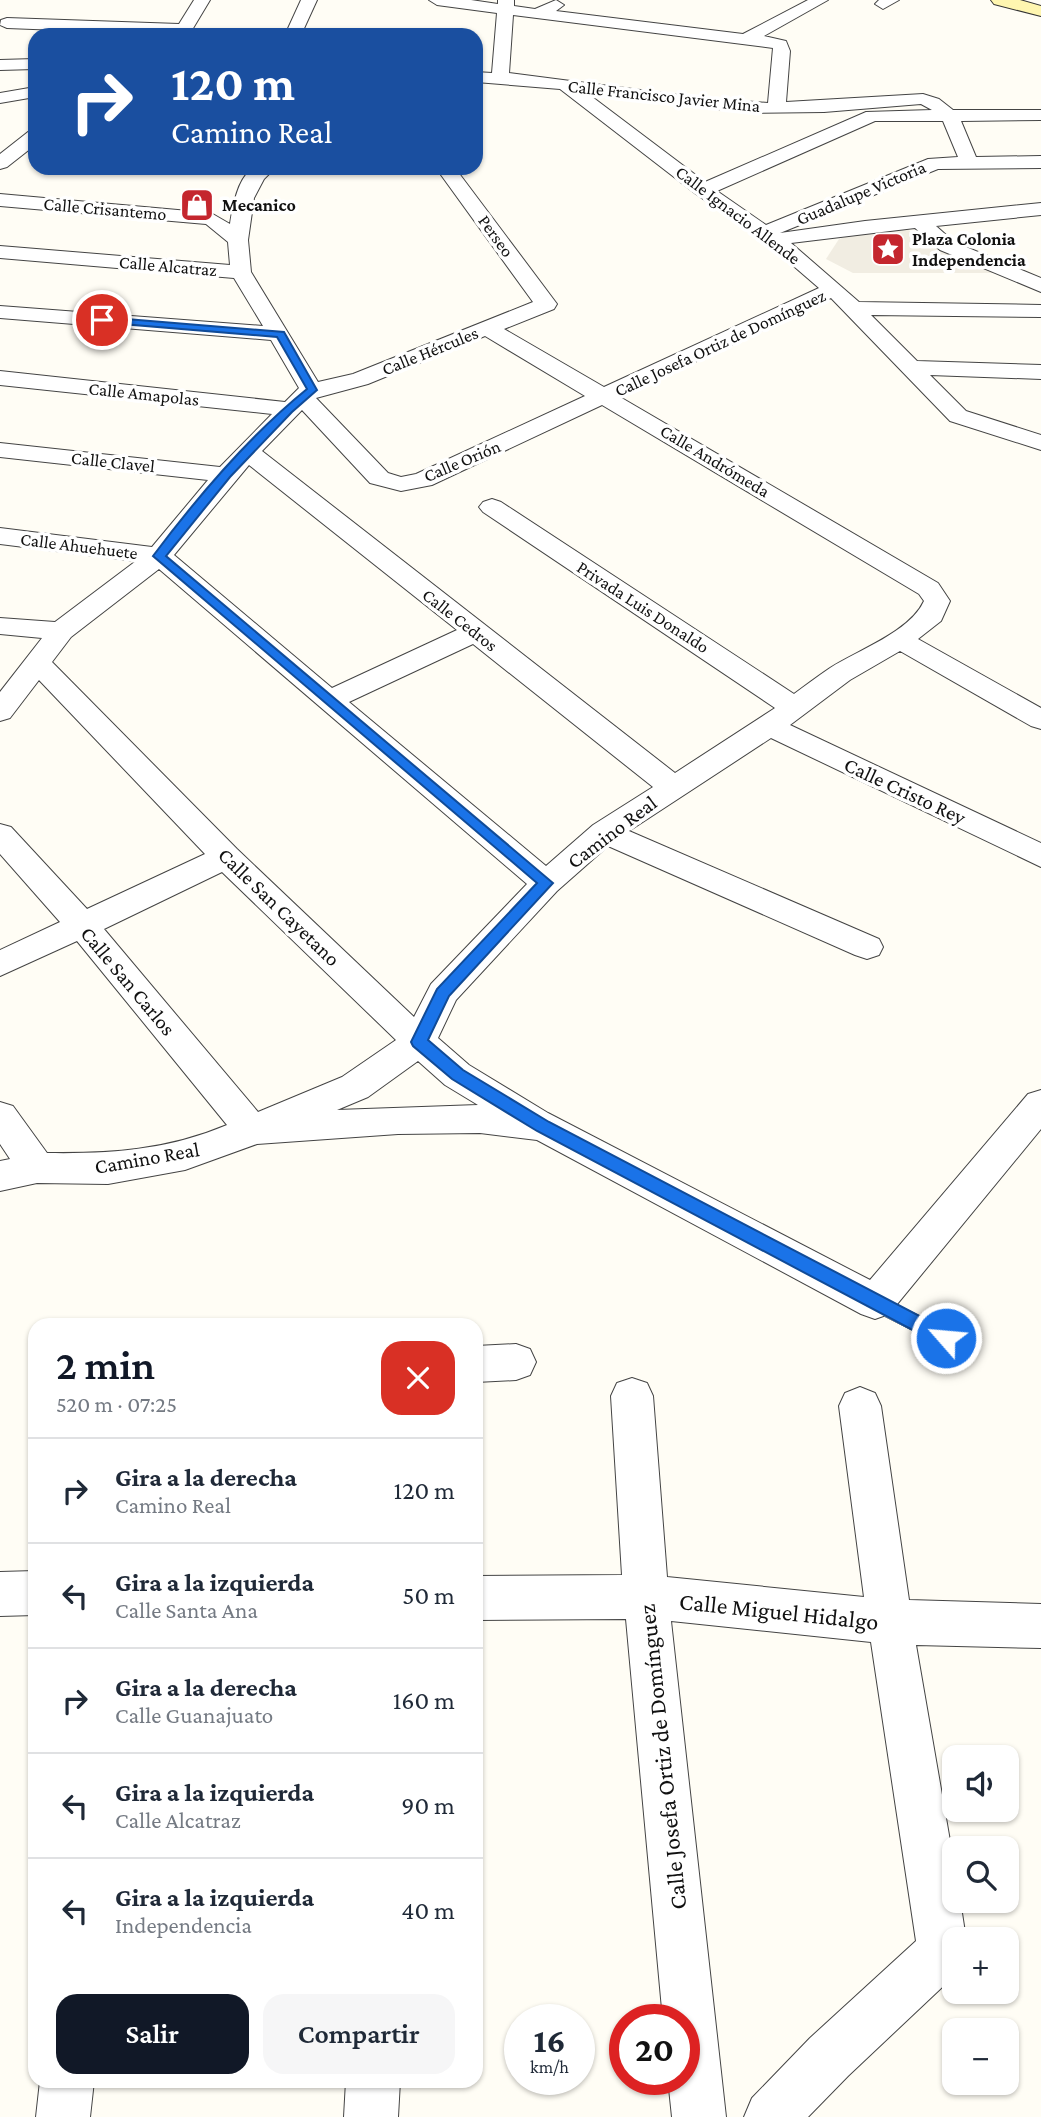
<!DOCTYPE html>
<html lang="es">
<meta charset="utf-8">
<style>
body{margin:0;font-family:"Crimson Pro",serif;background:#f6f6f7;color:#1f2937;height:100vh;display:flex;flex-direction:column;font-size:26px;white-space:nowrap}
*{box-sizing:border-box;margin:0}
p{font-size:23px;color:#747a83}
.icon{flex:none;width:38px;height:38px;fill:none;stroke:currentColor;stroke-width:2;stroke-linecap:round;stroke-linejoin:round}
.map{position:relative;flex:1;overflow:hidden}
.details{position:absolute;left:28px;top:1318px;width:455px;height:770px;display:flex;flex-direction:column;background:#fff;border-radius:21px;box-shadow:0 2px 5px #0004}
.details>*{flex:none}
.guide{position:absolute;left:28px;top:28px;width:455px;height:147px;border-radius:21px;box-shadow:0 2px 5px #0004;background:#1a4fa0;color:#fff;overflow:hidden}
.buttons{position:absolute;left:942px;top:1745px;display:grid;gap:14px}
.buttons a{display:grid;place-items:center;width:77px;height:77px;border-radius:14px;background:#fff;box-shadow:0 2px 5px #0004;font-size:35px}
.speed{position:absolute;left:504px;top:2004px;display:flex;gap:14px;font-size:35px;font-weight:700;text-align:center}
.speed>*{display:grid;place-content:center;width:91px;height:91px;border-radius:50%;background:#fff;box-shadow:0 2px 5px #0004;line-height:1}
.speed small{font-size:18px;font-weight:400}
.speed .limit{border:10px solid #d22;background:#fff;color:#111}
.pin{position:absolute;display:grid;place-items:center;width:60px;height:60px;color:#fff;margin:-30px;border:4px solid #fff;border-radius:50%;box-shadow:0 2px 7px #0007}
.me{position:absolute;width:77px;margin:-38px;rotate:297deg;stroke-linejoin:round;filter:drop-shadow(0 0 5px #0008)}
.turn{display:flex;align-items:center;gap:24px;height:147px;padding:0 28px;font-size:32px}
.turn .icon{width:91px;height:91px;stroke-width:2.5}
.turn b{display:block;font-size:49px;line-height:60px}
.round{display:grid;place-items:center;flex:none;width:74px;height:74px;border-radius:21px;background:#f6f6f7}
.summary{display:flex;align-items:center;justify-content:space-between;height:119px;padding:0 28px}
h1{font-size:42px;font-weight:600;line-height:52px;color:#111827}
.primary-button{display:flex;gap:14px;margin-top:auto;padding:14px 28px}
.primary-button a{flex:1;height:80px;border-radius:21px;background:#111827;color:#fff;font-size:28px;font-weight:600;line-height:80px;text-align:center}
.primary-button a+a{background:#f6f6f7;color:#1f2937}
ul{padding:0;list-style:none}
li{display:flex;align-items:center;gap:21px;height:105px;padding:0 28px;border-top:2px solid #e0e1e3}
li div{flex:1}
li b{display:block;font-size:26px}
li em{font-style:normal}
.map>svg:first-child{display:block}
</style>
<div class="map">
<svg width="1041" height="2117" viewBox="0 0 1041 2117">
<rect width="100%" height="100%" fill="#fffdf5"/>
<path fill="#f1ede2" d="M898 225 994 273H853L826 259 839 239 873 228Z"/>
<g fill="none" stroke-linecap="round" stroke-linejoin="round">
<g stroke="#444" stroke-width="1">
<path id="lane" d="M875 1294 953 1332 956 1338 953 1344 946 1347 939 1344 868 1308 865 1302 868 1296Z"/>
</g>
<g stroke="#444" stroke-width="2">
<path id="street" d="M194 0H210L189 35 7 28 0 25 1 20 7 18 179 24Z
M301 0H317L301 35H285Z
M429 0H471L498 4V0H514V6L535 9 556 0 564 5 556 11 743 34 808 0H828L764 36 786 41 790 51 786 102 923 94 939 99 953 110H1041V120L961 121 976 157 1041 156V168L938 169 780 233 865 221 1041 203V215L936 226 954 242 1041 278V292L940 250 915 228 791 243 859 302 1041 305V317L871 315 917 361 1041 365V379L930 375 966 411 1041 435V450L950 421 831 298 620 397 938 583 950 601 941 621 918 639 1041 708V729L1031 726 900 651 850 680 790 725 1041 843V867L771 738 629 831 879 939 883 947 879 955 867 959 855 955 608 846 557 891 456 1000 438 1038 469 1065 548 1113 870 1280 1028 1094 1041 1090V1129L889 1314 875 1319 861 1314 537 1140 480 1133 398 1134 257 1144 185 1170 108 1184 37 1183 0 1191V1161L10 1159 0 1144V1102L13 1106 47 1153C110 1154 168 1150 227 1125L77 941 0 976V950L60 922 0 854V824L11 827 87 909 205 854 39 680 10 718 0 721V692L42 638 0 634V618L55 622 136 561 0 544V528L152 547 208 480 0 457V443L220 467 272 414 0 385V371L285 402 299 388 271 340 0 318V306L263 326 234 278 0 258V246L230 265 228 242 206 224 0 206V194L211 213 230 224C232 210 238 176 253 169 259 166 269 168 275 168L264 179 254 198 248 240 251 272 318 382 353 374 533 302 436 168H455L557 304 554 309 504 329 604 387 819 288 768 244 696 194 560 89 476 82V72L492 73 497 13 437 5ZM513 15 773 48 768 103 694 97 509 73ZM587 93 750 113 824 112 921 104 932 110 866 112 705 182ZM875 121H943L958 157 928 159 766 225 717 191ZM485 336 585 396 416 474 401 477 388 473 316 398 368 384ZM602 405 919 594 924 601C910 632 858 650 830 668 818 676 806 685 794 694L501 502 492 499 483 502 479 507 483 512 775 708 675 773 262 451 302 410 370 483 401 491 432 485ZM249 465 457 630 332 688 174 555ZM159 569 527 884 431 984 414 1017 237 849 52 662 71 637ZM473 644 653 787 593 825 546 866 349 702ZM222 872 396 1040 342 1077 258 1112 104 929ZM418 1061 445 1085 478 1105 337 1110 368 1097Z
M879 0H899L883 9 875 4Z
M35 59V69L0 70V60Z
M35 87V97L0 103V93Z
M35 130V145L7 167 0 169V154L28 132Z
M516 1344 530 1349 536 1362 530 1375 516 1380 476 1382V1346Z
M632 1378 647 1383 653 1396 667 1577 864 1597 839 1406 845 1393 860 1387 875 1393 881 1406 909 1600 1041 1604V1648L916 1645 954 1864V1900H960L966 1939H954V1976L848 2076 808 2117H744L752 2098 810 2038 916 1941 871 1642 671 1621 726 2117H672L668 2079H684V2020H663L626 1619 476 1620V1576L622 1575 611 1396 617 1383Z
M35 1571V1615L0 1616V1572Z
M40 2081H94L90 2117H36Z
M346 2081H400L398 2117H344Z"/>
</g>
<g stroke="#333" stroke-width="2">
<path id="secondary" d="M991 0H1020L1041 6V16L994 4Z"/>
</g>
<use href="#lane" fill="#fff" fill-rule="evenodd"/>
<use href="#street" fill="#fff" fill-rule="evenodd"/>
<use href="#secondary" fill="#fff6b0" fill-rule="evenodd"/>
</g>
<path fill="#1a73e8" stroke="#114b97" stroke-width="2" d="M102 317 284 332 317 390 292 412 230 477 166 556 553 883 449 996 428 1040 463 1070 549 1122 952 1333 955 1338 952 1344 946 1346 939 1344 537 1131 452 1079 413 1046 411 1042 437 989 537 883 153 556C198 496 249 436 307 389L277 337 98 322V318Z"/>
<defs>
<g id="shop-square" transform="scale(1.75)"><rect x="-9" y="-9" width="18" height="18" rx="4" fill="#c4262e" stroke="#fff"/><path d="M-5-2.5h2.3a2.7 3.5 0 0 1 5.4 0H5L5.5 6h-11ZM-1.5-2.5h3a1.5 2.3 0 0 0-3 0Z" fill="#fff"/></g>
<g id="sight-square" transform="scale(1.75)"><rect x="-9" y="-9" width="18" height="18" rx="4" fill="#c4262e" stroke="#fff"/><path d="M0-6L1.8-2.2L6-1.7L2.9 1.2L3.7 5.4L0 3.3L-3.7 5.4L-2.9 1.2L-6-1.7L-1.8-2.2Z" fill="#fff"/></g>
</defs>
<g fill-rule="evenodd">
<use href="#shop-square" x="197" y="205"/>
<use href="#sight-square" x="888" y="249"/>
</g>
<g text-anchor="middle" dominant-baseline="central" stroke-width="7" stroke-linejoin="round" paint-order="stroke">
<g font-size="18" fill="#111" stroke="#fff">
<text transform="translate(664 96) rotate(6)">Calle Francisco Javier Mina</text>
<text transform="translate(861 193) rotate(-23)">Guadalupe Victoria</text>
<text transform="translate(105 209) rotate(5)">Calle Crisantemo</text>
<text transform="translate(738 215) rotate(37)">Calle Ignacio Allende</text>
<text transform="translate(496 236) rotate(54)">Perseo</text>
<text transform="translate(168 266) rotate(5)">Calle Alcatraz</text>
<text transform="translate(720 343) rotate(-25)">Calle Josefa Ortiz de Domínguez</text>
<text transform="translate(430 351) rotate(-22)">Calle Hércules</text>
<text transform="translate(144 394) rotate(6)">Calle Amapolas</text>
<text transform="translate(462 461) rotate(-23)">Calle Orión</text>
<text transform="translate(715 461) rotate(31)">Calle Andrómeda</text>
<text transform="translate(113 462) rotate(6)">Calle Clavel</text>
<text transform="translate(79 546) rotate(7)">Calle Ahuehuete</text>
<text transform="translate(643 607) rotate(33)">Privada Luis Donaldo</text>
<text transform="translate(460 620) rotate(38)">Calle Cedros</text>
</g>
<g font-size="18" font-weight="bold" fill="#111" stroke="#fff" text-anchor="start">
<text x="222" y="205">Mecanico</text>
<text x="912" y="239">Plaza Colonia<tspan x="912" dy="21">Independencia</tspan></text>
</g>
<g font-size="21" fill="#111" stroke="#fff">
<text transform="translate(905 791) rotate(25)">Calle Cristo Rey</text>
<text transform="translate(612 832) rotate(-37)">Camino Real</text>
<text transform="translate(279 907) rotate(44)">Calle San Cayetano</text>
<text transform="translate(128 981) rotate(50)">Calle San Carlos</text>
<text transform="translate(147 1158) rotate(-10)">Camino Real</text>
</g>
<g font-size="24" fill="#111" stroke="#fff">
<text transform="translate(779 1611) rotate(6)">Calle Miguel Hidalgo</text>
<text transform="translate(662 1757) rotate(-96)">Calle Josefa Ortiz de Domínguez</text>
</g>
</g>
</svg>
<div class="buttons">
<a><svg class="icon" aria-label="sound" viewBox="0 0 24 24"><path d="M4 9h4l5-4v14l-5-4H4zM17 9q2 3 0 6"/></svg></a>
<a><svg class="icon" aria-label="search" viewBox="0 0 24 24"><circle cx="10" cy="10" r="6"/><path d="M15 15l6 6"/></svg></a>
<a>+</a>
<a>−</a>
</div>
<div class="speed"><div>16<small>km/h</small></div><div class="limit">20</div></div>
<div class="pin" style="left:102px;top:320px;background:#d93025"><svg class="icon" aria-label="arrive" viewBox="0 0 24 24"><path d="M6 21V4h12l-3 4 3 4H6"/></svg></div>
<svg class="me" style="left:946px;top:1338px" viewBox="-20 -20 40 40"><circle r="17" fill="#1a73e8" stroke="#fff" stroke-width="3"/><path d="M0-11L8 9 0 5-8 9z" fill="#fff"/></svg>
<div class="guide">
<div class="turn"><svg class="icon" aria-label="right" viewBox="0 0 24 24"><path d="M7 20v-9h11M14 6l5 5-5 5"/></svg><div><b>120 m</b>Camino Real</div></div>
</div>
<section class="details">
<div class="summary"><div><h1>2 min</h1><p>520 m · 07:25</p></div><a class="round" style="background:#d93025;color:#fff"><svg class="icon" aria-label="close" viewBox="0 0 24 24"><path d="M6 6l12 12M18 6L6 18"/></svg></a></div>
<ul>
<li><svg class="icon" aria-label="right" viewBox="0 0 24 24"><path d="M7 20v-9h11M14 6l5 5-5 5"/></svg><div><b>Gira a la derecha</b><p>Camino Real</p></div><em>120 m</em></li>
<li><svg class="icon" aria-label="left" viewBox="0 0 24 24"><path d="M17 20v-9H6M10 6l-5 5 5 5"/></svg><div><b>Gira a la izquierda</b><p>Calle Santa Ana</p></div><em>50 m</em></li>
<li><svg class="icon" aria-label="right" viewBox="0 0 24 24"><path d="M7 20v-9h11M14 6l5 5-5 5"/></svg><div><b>Gira a la derecha</b><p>Calle Guanajuato</p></div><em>160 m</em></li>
<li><svg class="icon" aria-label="left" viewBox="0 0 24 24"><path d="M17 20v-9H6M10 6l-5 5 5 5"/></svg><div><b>Gira a la izquierda</b><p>Calle Alcatraz</p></div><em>90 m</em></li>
<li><svg class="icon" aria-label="left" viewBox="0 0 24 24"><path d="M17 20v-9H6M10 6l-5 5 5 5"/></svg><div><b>Gira a la izquierda</b><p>Independencia</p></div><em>40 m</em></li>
</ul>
<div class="primary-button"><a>Salir</a><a>Compartir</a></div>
</section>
</div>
